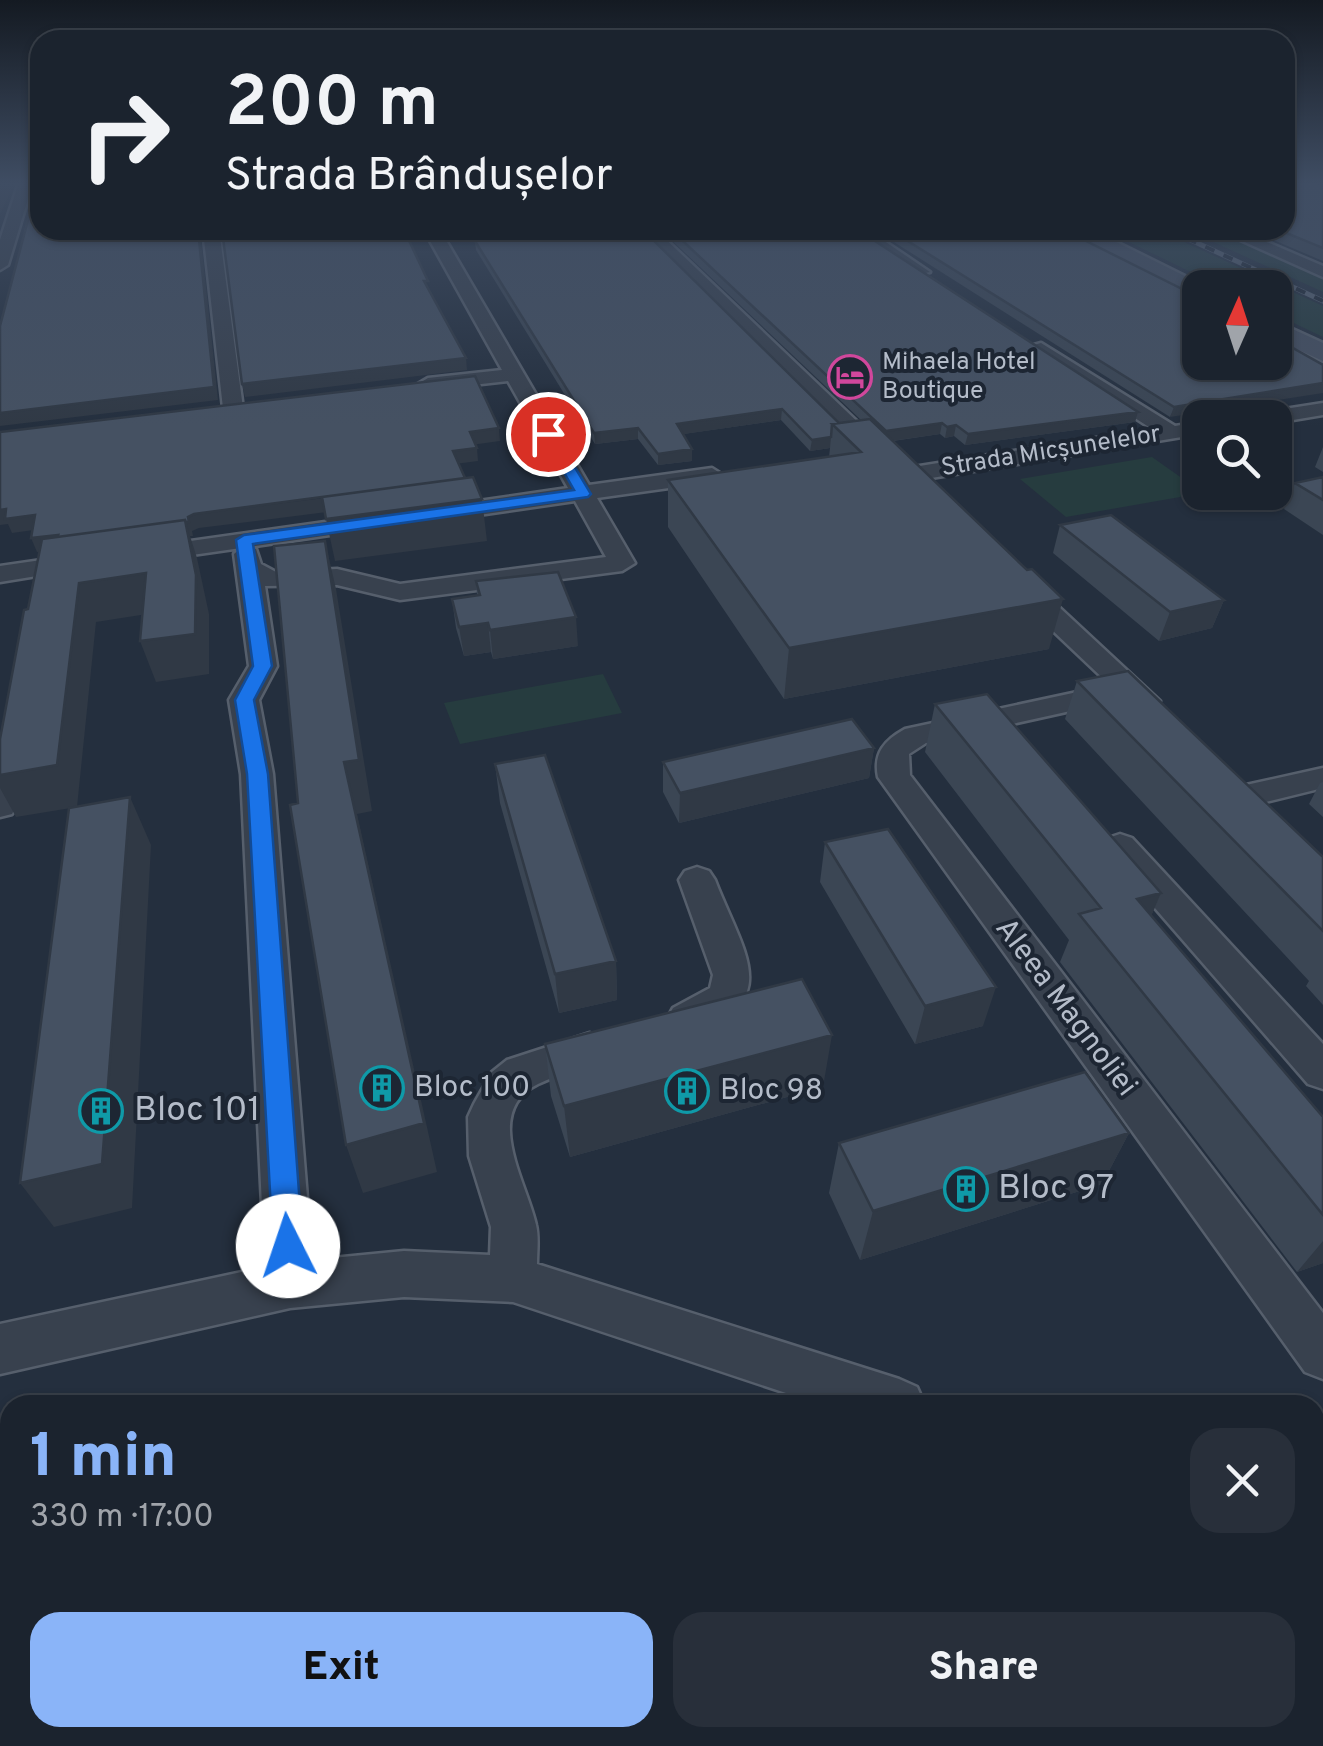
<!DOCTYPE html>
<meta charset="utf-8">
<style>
body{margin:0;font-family:Overpass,sans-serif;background:#282f3a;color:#f1f3f6;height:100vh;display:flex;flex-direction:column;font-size:38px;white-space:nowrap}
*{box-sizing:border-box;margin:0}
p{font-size:32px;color:#a0a4aa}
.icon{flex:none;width:55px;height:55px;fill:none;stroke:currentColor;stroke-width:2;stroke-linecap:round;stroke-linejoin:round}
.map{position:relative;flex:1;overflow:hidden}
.drawer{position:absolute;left:0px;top:1395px;width:1325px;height:352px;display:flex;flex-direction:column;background:#1b232e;border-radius:30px 30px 0 0;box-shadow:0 2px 8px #0004,0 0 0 2px #39404a}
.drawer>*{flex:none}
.guide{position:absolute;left:30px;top:30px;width:1265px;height:210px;border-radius:30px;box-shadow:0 2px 8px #0004,0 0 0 2px #39404a;background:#1b232e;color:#f1f3f6;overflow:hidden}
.needle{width:65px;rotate:3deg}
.buttons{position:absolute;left:1182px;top:270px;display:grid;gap:20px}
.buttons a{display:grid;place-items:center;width:110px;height:110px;border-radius:20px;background:#1b232e;box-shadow:0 2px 8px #0004,0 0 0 2px #39404a;font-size:50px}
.pin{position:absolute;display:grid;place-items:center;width:85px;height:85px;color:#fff;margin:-42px;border:5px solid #fff;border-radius:50%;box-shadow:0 2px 10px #0007}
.me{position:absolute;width:110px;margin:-55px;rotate:356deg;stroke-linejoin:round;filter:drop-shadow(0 0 8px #0008)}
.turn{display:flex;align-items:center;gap:35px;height:210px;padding:0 30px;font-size:45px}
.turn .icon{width:130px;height:130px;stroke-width:2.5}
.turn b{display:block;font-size:70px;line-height:85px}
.round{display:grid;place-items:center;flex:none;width:105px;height:105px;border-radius:30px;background:#282f3a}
.summary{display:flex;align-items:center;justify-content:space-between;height:170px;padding:0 30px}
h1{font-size:60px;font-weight:800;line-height:75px;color:#8ab4f8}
.action{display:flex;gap:20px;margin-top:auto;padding:20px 30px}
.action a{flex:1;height:115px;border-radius:30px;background:#8ab4f8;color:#111;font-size:40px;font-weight:800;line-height:115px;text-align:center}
.action a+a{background:#282f3a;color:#f1f3f6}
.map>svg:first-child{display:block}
</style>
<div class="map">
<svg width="1323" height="1746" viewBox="0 0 1323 1746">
<rect width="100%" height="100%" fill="#242f3e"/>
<path fill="#263c3f" d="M1104 230H1158L1323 306V337L1275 314V288L1222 287Z
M1187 230C1236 230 1280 258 1323 278V292Z
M1152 457 1203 493 1066 517 1020 479Z
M603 674 622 713 460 744 444 703Z"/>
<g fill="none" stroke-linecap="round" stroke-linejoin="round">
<g stroke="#565f6c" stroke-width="5">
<path id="street" d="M19 182H33L8 265 0 270V240Z
M203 230H219L243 408 233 414 223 408Z
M424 230H440L589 485 712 468 723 475 712 482 597 498 635 563 622 571 400 600 337 585 265 586 277 666 259 700 273 774 312 1260 404 1251 490 1255 491 1227 469 1156 468 1117 474 1104 492 1072 507 1060 590 1033 604 1038 610 1050 604 1062C583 1069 558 1074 538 1084 481 1112 527 1183 536 1225 539 1237 537 1251 537 1264L899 1379 917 1387 925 1405H822L513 1302 404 1297 290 1308 0 1374V1324L265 1267 241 774 229 700 249 666 234 554 241 548 150 561 137 553 141 548 375 515 384 517 387 522 384 527 249 547 256 549 261 564 276 572 337 569 400 584 606 557 575 501 437 521 425 514 437 507 568 488 508 381 428 390 418 384 428 378 502 370Z
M639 230H656L885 448 888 453 885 458H869Z
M850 230H868L930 272 916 275Z
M1218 230H1239L1323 266V277Z
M1041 343 1175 426 1200 422V434L901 483 893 481 890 476 893 471 901 469 1152 429 1034 353V345Z
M1323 403V415L1275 423V418H1256L1266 412Z
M83 554 96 562 92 567 0 582V566Z
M1022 579 1031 581 1160 701 1156 707 1145 710 1125 699 926 743 909 754 910 775 1323 1313V1379L1305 1372 878 777C873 753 885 740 905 729L1110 685 1013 593 1009 587Z
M9 737 20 740 25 747 16 806 12 814 0 817V740Z
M1323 768V788L1249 806 1237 803 1233 795 1237 787Z
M1120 834 1132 838 1323 1044V1089L1308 1084 1108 854 1103 846 1108 838Z
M697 867 709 871 715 880C743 953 787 1002 687 1035L673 1030 667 1019 673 1008 710 988 713 975 679 880 685 871Z
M1323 1486V1540L1315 1541V1487Z
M964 1738H1030L1027 1746H960Z"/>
</g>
<g stroke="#565f6c" stroke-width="5">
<path id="secondary" d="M1064 230H1092L1209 288H1200V299L1191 297Z
M1275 321 1323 343V361L1275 339Z"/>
</g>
<use href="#street" fill="#38414e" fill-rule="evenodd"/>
<use href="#secondary" fill="#465061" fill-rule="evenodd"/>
<g stroke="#5a6575" stroke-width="5">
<path id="rail" d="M1169 230 1323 301"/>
</g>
<use href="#rail" stroke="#1d2633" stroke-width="4" stroke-dasharray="10" stroke-linecap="butt"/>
</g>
<path fill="#3b4654" d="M1323 185V261L1252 231V230H1285Z
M661 230H858L1138 412 1135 422 965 445 954 436 945 438 940 434 893 441 1049 649 784 699 668 527V480L829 457 830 448 810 451 781 420 683 434 692 449V461L658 465 638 439 595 444 476 250 475 241 839 423 861 420Z
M875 230H1064L1200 362 1170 417Z
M1323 447V472L1315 467Z
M1323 477V535L1284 509 1295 483Z
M1060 525 1224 600 1212 628 1159 641 1053 553Z
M476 581 578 646 493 659 491 652 464 656 456 628 452 599 477 595Z
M1077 681 1323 857V1005L1306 986 1309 981 1065 719Z
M935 704 1161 893 1151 916 1323 1117V1263L1297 1272 1060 962 1069 940 925 752Z
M874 748 869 778 679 823 663 792V762Z
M495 764 616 961 617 1000 559 1013 500 803Z
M1323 782V817L1309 804 1320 783Z
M825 842 983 1026 915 1044 820 882Z
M545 1044 823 1087 570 1157 551 1096Z
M1129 1133 1102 1184 860 1260 829 1193 839 1143Z
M1323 1585V1674L1321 1675 1315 1663V1587Z"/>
<path fill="#303945" d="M2 182H15L0 214V185Z
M198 230H200L218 400 0 426V413Z
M464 230H512L465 234Z
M466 358 467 370 245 397 242 384Z
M1323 383V393L1170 417 1174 407Z
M782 409 781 420 677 435V424Z
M1138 412 1135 422 965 445 968 434Z
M942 423 940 434 884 442 886 431Z
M956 425 954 436 945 438 947 427Z
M499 428 500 441 471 445 470 432Z
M638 428V439L595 444 594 433Z
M831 437 830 448 810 451 812 440Z
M477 448 478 461 455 464 453 451Z
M692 449V461L658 465V454Z
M324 498 327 512 199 528 192 531 193 536H190L197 558 209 614V674L156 682 140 641 196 575 61 549 37 552 31 538 188 517 194 514Z
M482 499 487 541 335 561 326 519Z
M6 509 35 515 41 529 12 533 8 524 0 525V510Z
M325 541 336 589 372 811 357 814 437 1172 363 1193 346 1145 344 762Z
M146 573 160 612 96 622 77 807 16 817 0 788V775L79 583Z
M1063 599 1049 649 784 699 789 648Z
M1224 600 1212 628 1159 641 1170 612Z
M576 617 578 646 493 659 490 630Z
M488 623 491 652 464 656 459 627Z
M874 748 869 778 679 823 680 793Z
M130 797 151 845 132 1208 54 1227 20 1183Z
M1161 893 1140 942 1137 899Z
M616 961 617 1000 559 1013 555 974Z
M996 987 983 1026 915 1044 925 1006Z
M832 1035 823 1087 570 1157 564 1106Z
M1129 1133 1102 1184 860 1260 873 1211Z
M1323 1241V1263L1297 1272Z
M338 1738H347L348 1746H339Z
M724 1738H738L723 1744Z"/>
<path fill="#455162" stroke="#303945" stroke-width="2.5" d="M38 182H40V230H198L214 387 0 413V326Z
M1285 182H1313L1323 185V248L1279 230H1285Z
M222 230H404L428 281H424L466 358 242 384Z
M601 230H643L839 423 832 424 831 437 812 440 782 409 677 424 692 449 658 454 638 428 594 433 475 241Z
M671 230H858L1138 412 968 434 956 425 947 427 942 423 886 431Z
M890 230H1064L1200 298V362H1275V338L1323 365V383L1174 407Z
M475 376 499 428 470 432 477 448 453 451 465 478 194 514 188 517 189 522H186L185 520 57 537 58 535 31 538 35 515 5 519 6 509 0 510V432Z
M870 419 1027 570 1032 569 1063 599 789 648 668 480 861 452 832 424Z
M473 477 482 499 326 519 322 497Z
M1323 477V500L1295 483Z
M1111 515 1224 600 1170 612 1060 525Z
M185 520 196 575 195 634 140 641 146 573 79 583 57 765 0 775V739L24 610 28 609 42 539Z
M325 541 359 760 344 762 424 1123 346 1145 290 805 298 803 274 546Z
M558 572 576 617 490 630 488 623 459 627 452 599 480 595 476 581Z
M1128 671 1323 857V931L1077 681Z
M987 694 1161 893 1137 899 1323 1117V1215L1079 914 1101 908 935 704Z
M852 719 874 748 680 793 663 762Z
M545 755 616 961 555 974 495 764Z
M130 797 102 1164 20 1183 69 808Z
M888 829 996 987 925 1006 825 842Z
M802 979 832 1035 564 1106 545 1044Z
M1085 1072 1129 1133 873 1211 839 1143Z
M1323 1585V1630L1315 1616V1587Z
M10 1693V1738H338L339 1746H0V1696Z"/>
<linearGradient id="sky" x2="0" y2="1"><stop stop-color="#141a22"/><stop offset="0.43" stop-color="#3f4d63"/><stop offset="1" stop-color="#3f4d63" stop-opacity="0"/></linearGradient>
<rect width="1323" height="426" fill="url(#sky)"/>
<path fill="#1a73e8" stroke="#114b97" stroke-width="2.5" d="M548 430 555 434 591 494 588 497 253 544 272 666 254 700 268 774 303 1246 298 1256 288 1260 277 1256 273 1246 247 774 235 700 253 666 236 540 244 535 574 490 542 434Z"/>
<defs>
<g id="hotel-ring" transform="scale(2.25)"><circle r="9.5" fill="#1d2633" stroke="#d1479c" stroke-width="1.5"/><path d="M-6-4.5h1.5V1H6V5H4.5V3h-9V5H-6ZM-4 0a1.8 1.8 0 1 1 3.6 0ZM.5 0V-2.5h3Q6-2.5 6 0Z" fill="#d1479c"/></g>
<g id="building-ring" transform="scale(2.25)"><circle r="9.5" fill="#1d2633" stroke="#0f9aa8" stroke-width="1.5"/><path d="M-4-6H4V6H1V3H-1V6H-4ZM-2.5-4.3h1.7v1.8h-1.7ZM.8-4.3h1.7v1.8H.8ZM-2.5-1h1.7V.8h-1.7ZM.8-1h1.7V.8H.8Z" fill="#0f9aa8"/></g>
</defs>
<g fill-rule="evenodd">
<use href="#hotel-ring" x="850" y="377"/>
<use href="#building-ring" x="382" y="1088"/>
<use href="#building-ring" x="687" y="1091"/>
<use href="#building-ring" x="101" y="1111"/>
<use href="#building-ring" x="966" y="1189"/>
</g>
<g text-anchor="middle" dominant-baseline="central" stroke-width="8" stroke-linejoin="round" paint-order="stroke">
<g font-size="25" fill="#b4bcc9" stroke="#1d2633" text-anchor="start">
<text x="882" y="363">Mihaela Hotel<tspan x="882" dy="29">Boutique</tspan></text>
</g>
<g font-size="25" fill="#b4bcc9" stroke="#1d2633">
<text transform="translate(1051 452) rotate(-9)">Strada Micșunelelor</text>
</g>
<g font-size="30" fill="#b4bcc9" stroke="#1d2633">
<text transform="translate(1065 1008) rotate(53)">Aleea Magnoliei</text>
</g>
<g font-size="30" fill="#b4bcc9" stroke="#1d2633" text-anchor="start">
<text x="414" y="1088">Bloc 100</text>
<text x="720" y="1091">Bloc 98</text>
</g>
<g font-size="35" fill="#b4bcc9" stroke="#1d2633" text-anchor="start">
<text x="134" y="1111">Bloc 101</text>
<text x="998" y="1189">Bloc 97</text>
</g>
</g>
</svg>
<div class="buttons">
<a><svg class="needle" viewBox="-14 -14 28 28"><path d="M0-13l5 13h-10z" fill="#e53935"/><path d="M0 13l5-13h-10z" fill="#a0a4aa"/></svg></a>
<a><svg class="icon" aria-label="search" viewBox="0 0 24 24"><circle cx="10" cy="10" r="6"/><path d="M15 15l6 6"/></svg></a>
</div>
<div class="pin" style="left:548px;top:434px;background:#d93025"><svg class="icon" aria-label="arrive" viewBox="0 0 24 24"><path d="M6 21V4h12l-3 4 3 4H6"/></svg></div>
<svg class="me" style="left:288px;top:1246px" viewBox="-20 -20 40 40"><circle r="19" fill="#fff"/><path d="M0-13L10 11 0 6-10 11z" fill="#1a73e8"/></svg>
<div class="guide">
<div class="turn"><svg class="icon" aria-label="right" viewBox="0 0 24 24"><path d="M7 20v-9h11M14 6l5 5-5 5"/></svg><div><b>200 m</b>Strada Brândușelor</div></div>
</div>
<section class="drawer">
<div class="summary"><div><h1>1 min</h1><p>330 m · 17:00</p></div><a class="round"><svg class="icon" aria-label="close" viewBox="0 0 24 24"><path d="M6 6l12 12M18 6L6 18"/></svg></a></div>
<div class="action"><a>Exit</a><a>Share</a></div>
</section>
</div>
